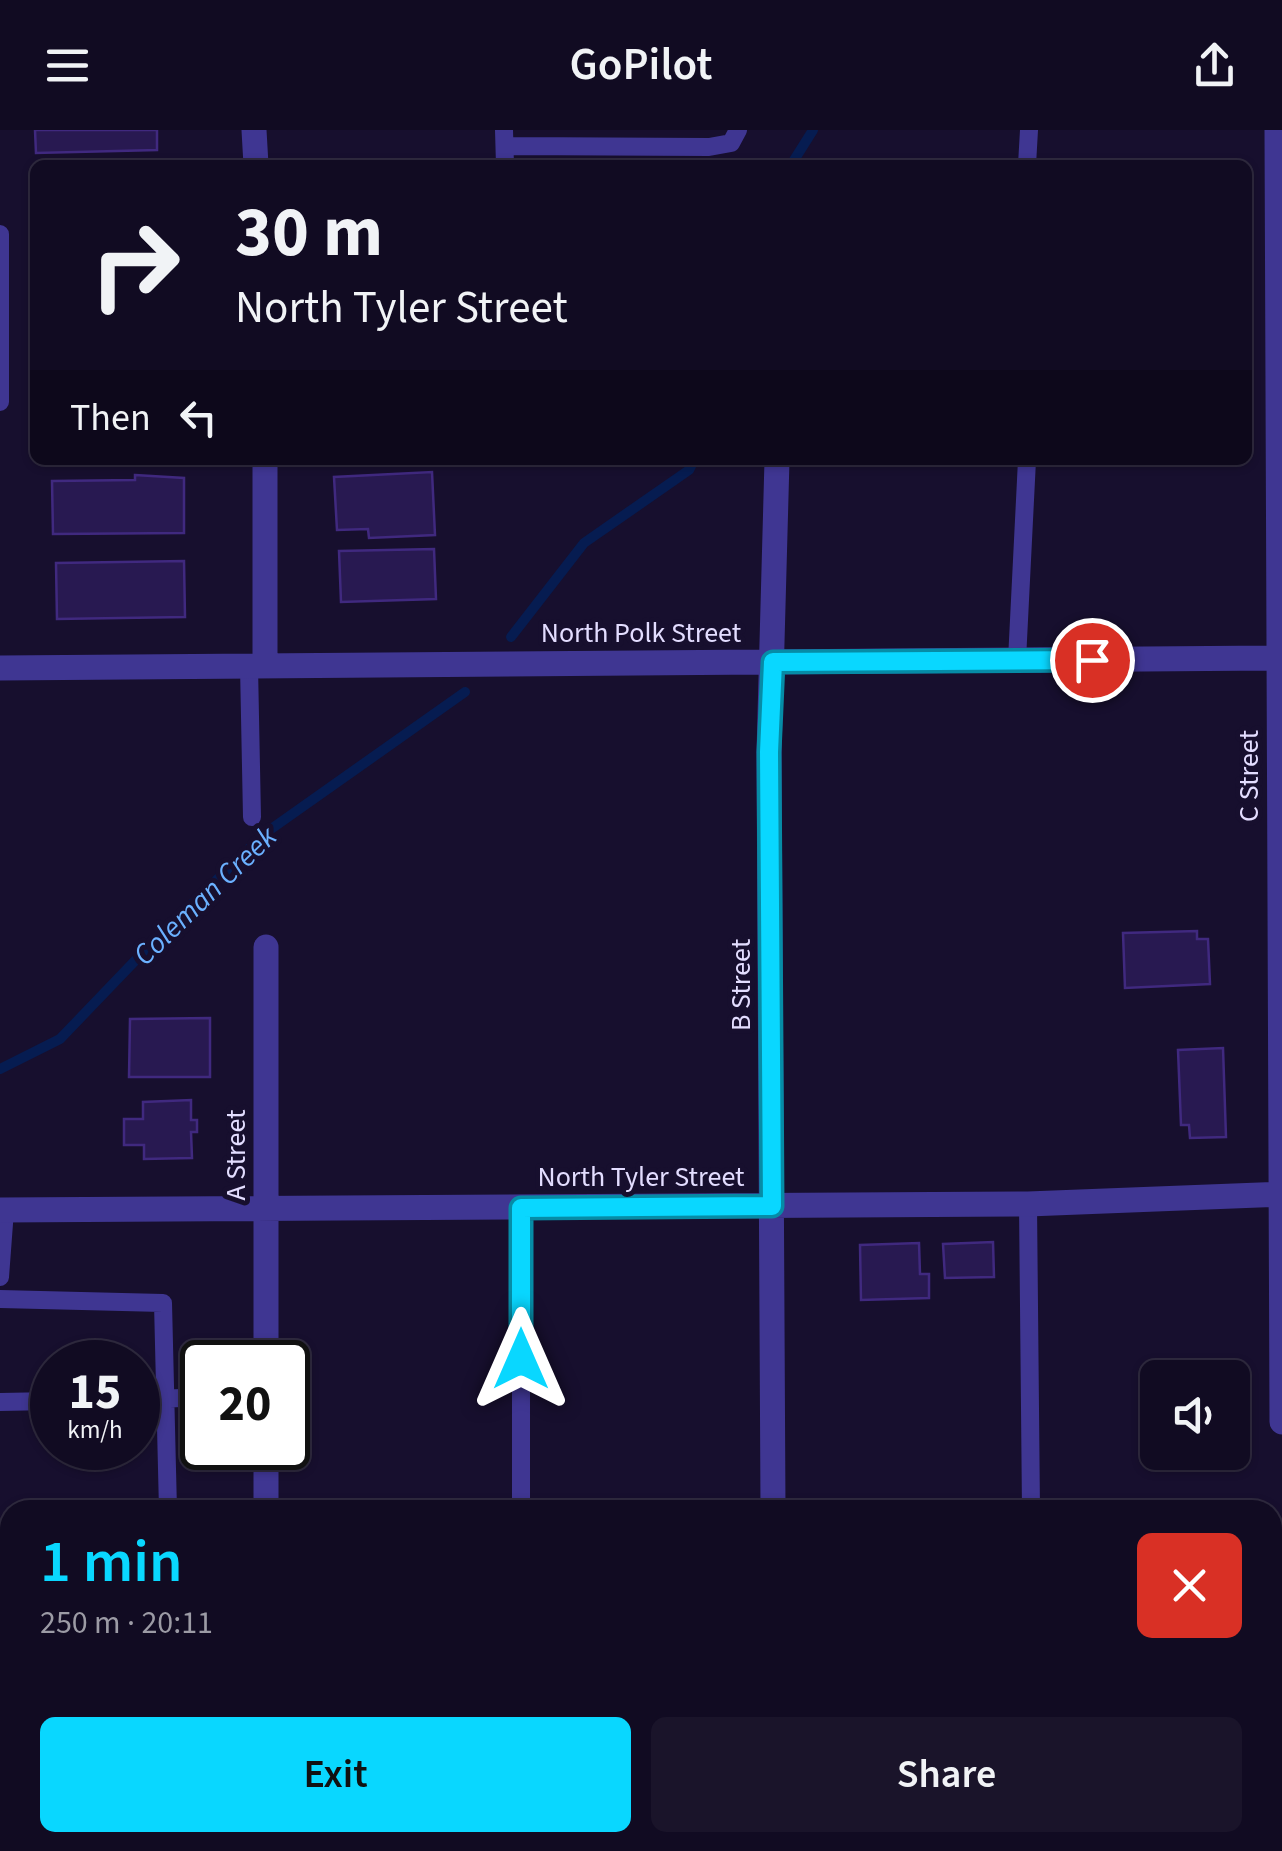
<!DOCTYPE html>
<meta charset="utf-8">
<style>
body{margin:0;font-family:"Source Sans 3",sans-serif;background:#1a142a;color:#f1f3f6;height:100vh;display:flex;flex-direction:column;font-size:38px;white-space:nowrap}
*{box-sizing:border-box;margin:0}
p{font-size:32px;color:#9c9ba5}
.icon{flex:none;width:55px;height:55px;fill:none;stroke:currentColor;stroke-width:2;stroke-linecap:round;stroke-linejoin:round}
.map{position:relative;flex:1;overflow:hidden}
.drawer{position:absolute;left:0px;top:1370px;width:1282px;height:352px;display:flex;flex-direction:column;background:#110b22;border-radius:30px 30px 0 0;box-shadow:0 2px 8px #0004,0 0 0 2px #302b40}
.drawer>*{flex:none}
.hud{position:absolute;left:30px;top:30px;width:1222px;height:305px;border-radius:15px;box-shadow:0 2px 8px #0004,0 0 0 2px #302b40;background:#110b22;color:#f1f3f6;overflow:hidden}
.buttons{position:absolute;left:1140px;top:1230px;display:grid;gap:20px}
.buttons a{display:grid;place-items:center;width:110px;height:110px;border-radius:15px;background:#110b22;box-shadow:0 2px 8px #0004,0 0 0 2px #302b40;font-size:50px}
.speed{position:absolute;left:30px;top:1210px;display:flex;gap:20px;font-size:50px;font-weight:700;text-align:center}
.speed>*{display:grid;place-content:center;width:130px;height:130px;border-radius:50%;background:#110b22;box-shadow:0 2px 8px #0004,0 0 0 2px #302b40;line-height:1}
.speed small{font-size:25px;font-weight:400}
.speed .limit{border:5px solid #111;border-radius:15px;background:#fff;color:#111}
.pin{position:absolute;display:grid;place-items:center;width:85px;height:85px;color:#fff;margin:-42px;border:5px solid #fff;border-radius:50%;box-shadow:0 2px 10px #0007}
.me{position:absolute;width:110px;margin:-55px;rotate:0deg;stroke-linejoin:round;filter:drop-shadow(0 0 8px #0008)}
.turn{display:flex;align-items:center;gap:35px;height:210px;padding:0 40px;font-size:45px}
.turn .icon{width:130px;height:130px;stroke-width:2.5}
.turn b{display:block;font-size:70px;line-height:85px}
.then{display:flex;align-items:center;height:95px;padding:0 40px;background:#0003;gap:20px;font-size:38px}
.round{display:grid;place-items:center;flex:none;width:105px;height:105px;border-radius:15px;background:#1a142a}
.overview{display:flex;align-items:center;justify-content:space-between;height:170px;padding:0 40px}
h1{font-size:60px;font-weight:600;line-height:75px;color:#09d7ff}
.cta{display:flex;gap:20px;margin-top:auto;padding:20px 40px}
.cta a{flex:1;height:115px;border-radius:15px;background:#09d7ff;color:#111;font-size:40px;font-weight:600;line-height:115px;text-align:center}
.cta a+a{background:#1a142a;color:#f1f3f6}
header{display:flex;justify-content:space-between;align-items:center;height:130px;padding:0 40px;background:#110b22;font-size:45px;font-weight:600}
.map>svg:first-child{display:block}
</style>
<header><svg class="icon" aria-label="menu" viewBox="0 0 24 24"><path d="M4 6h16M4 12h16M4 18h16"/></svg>GoPilot<svg class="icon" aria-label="share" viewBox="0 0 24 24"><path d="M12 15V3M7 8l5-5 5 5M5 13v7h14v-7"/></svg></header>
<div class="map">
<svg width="1282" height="1721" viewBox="0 0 1282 1721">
<rect width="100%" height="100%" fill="#170f2e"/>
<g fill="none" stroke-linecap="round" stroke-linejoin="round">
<path stroke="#061c51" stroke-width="10" d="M791 35 813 0
M511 507 584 413 689 340 694 330
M0 939 60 909 154 811 264 704 465 562"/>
</g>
<path fill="#281951" stroke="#40297f" stroke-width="2.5" d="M35 0H157V20L36 23Z
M643 31V35H577L576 33Z
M432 342 435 405 369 408 368 399 337 400 334 347Z
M135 345 184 348V403L53 404 52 351 135 350Z
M434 419 436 469 341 472 339 421Z
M184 431 185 487 57 489 56 433Z
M1197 801V809H1208L1210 854 1125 858 1123 803Z
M210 888V947H129L130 889Z
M1223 918 1226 1007 1190 1008 1189 995H1181L1178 920Z
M191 970V990H197V1002H191L192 1028 144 1029V1015H124V989H143V972Z
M993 1112 994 1147 945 1148 943 1114Z
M919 1113 920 1144H929V1168L861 1170 860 1115Z"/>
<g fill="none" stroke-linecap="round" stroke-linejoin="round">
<path stroke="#3f3692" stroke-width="18" d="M504 0 505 35
M505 16 709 17 731 13 738 0
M1027 35 1029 0
M0 104V272
M1017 530 1027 330
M249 536 252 687
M1028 1074 1031 1380
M521 1077V1380
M0 1147 5 1080
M0 1169 163 1173 168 1380
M138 1270 202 1267
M0 1272 52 1271
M0 1445 10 1448
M0 1584 10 1585
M524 1712V1721
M1029 1721V1712"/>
<path stroke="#3f3692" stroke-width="25" d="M254 0 256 35
M1277 0 1282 1292
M265 330V536
M0 538 1282 528
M266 817V1232
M0 1080 1028 1074 1282 1064
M266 1380V1318
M773 1380 769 622 777 330
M266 1712V1721
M774 1712V1721"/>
</g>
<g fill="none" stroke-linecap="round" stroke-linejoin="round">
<g stroke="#068ca6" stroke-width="25">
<path id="route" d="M521 1229V1078L772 1076 769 622 773 532 1092 530"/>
</g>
<use href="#route" stroke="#09d7ff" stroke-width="18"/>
</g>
<g text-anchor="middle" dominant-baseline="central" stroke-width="10" stroke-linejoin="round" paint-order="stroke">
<g font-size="28" fill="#e3ddff" stroke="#170f2e">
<text x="641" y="503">North Polk Street</text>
<text transform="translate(1249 646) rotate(-90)">C Street</text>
<text transform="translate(741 855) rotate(-90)">B Street</text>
<text transform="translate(236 1025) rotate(-90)">A Street</text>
<text x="641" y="1047">North Tyler Street</text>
</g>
<g font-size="30" font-style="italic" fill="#6bb1ff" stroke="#170f2e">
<text transform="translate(205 766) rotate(-44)">Coleman Creek</text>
</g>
</g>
</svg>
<div class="buttons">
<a><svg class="icon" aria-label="sound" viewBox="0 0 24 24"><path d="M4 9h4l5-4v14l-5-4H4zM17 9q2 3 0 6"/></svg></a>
</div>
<div class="speed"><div>15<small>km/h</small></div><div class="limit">20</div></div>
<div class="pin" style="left:1092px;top:530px;background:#d93025"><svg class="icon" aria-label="arrive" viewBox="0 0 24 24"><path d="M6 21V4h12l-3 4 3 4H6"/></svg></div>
<svg class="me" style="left:521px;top:1229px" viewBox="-20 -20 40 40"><path d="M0-17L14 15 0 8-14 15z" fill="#09d7ff" stroke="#fff" stroke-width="4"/></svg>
<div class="hud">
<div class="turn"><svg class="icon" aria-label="right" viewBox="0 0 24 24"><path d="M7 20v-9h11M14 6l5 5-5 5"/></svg><div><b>30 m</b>North Tyler Street</div></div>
<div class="then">Then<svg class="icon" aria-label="left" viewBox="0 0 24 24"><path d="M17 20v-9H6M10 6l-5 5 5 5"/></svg></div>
</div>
<section class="drawer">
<div class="overview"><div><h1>1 min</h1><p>250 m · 20:11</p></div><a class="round" style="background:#d93025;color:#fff"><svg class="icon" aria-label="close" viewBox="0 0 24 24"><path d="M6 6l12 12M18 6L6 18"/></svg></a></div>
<div class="cta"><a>Exit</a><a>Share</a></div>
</section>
</div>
